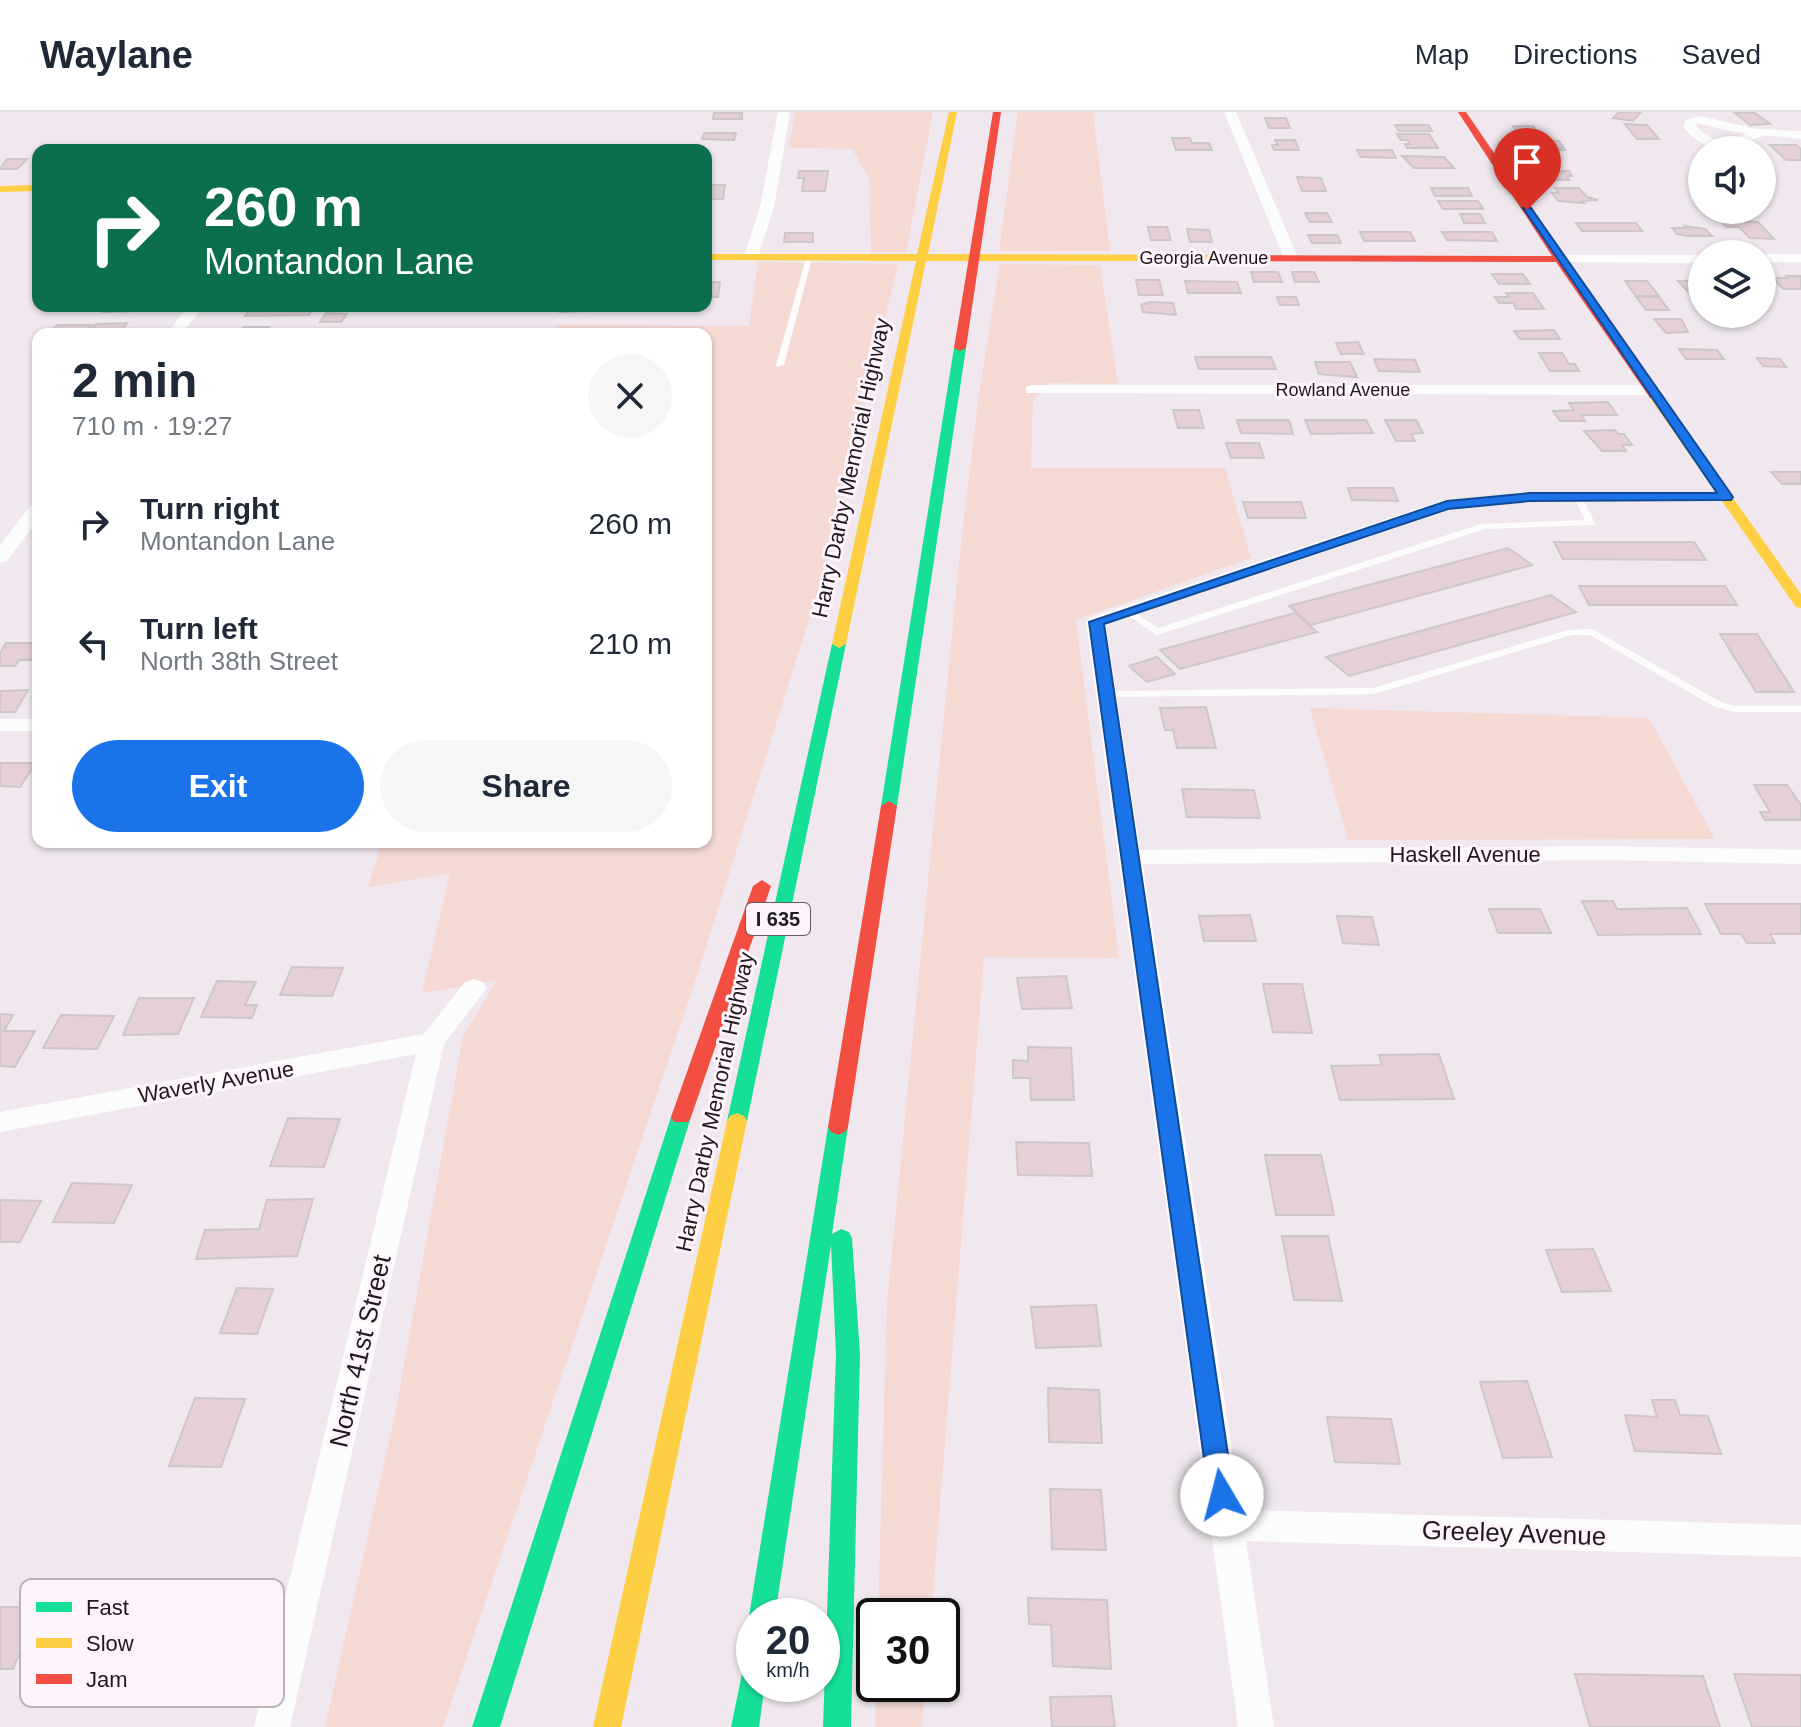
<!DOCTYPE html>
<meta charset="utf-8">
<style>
body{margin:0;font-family:Helvetica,sans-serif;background:#f6f6f7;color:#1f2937;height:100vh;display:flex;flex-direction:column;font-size:30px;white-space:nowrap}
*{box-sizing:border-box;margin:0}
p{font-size:26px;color:#747a83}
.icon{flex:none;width:44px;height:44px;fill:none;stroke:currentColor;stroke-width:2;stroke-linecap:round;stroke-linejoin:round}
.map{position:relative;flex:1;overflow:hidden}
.details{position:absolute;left:32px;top:216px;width:680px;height:520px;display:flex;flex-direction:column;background:#fff;border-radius:16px;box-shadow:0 2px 6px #0004}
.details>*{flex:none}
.banner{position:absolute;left:32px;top:32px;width:680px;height:168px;border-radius:16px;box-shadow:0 2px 6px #0004;background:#0b6e4f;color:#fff;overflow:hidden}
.controls{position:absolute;left:1688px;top:24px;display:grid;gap:16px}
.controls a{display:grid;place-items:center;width:88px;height:88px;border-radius:50%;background:#fff;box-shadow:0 2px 6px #0004;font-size:40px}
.speed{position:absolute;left:736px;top:1486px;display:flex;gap:16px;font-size:40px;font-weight:700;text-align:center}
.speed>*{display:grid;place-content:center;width:104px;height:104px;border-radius:50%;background:#fff;box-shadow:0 2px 6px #0004;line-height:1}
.speed small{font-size:20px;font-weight:400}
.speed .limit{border:4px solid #111;border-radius:12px;background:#fff;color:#111}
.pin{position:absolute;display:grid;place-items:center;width:68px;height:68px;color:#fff;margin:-82px -34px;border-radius:50% 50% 50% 0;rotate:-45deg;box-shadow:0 0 8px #0007}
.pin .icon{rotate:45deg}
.me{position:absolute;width:88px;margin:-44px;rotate:352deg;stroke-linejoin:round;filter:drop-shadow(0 0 6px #0008)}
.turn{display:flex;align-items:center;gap:28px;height:168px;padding:0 40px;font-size:36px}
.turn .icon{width:104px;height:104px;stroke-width:2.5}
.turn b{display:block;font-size:56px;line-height:68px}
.round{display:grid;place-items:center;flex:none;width:84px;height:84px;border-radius:42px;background:#f6f6f7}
.overview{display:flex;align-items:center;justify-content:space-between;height:136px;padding:0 40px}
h1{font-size:48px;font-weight:700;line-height:60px}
.action{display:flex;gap:16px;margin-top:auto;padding:16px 40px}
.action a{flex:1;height:92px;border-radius:48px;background:#1a73e8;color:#fff;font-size:32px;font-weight:700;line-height:92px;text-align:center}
.action a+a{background:#f6f6f7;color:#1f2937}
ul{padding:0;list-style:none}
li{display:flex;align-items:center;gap:24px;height:120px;padding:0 40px}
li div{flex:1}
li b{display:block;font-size:30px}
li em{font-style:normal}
header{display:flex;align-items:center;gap:48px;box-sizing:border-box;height:112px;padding:0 40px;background:#fff;border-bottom:2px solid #e0e1e3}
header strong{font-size:38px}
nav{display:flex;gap:44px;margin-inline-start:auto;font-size:28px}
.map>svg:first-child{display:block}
</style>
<header>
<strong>Waylane</strong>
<nav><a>Map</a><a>Directions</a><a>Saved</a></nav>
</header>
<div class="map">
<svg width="1801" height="1615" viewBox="0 0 1801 1615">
<rect width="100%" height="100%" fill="#f0e8ee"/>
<path fill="#f5d9d3" d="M795 0H933L906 140H871L869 66 852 37 789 36Z
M1018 0H1093L1110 139H999Z
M758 150 898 152 827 450 696 867 443 1615H325L395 1303 463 925 497 868 422 881 450 761 368 775 382 730H706V222H554L557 213 749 214Z
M1000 152 1100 153 1118 272 1048 271 1033 289 1031 356H1225L1251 446 1076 508 1119 846 984 845 931 1504H878L887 1192 959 449 979 281Z
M1310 596 1649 606 1715 727 1348 728Z
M876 1572H925L922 1615H875Z"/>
<path fill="#e5d0d6" stroke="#cdc7ca" stroke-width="2" d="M1619 0H1641L1633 9 1613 6Z
M714 1H742V7H713Z
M1735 1H1755L1770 12 1750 13Z
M1265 6H1286L1290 16H1269Z
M1625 12 1647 13 1659 27H1637Z
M1395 13H1428L1432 19H1399Z
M1513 14H1533L1539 22H1519Z
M704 21H736L734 28 702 27Z
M1397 22H1429L1438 36H1407L1405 32H1410L1407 28H1401Z
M1172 26H1190L1192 31H1209L1212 38H1176Z
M1275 28H1295L1299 38H1274L1272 33H1278Z
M1526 29H1559L1565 38 1532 37Z
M1770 33H1796L1801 37V48H1786Z
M1357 38H1392L1396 46 1361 45Z
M1402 44 1444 45 1454 56H1414Z
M7 47H27L17 57H0Z
M799 59H828L825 79H802L804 66H798Z
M1529 59H1569L1572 64H1567L1569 68 1535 67Z
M1297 65 1321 66 1326 79H1302Z
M706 73H725L723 87H706Z
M1431 76H1468L1472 84H1435Z
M1555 76H1579L1587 85 1598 88 1582 89 1584 91 1558 89 1552 81H1559Z
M1438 89H1478L1483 97H1443Z
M1305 101H1327L1332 110H1310Z
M1460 102H1480L1485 111H1464Z
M1720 108 1758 110 1774 127 1750 126 1739 115H1726Z
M1576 111H1636L1642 119H1582Z
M1685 114 1705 117 1712 124H1688L1677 122 1672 116H1687Z
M1148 115H1167L1171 128H1151Z
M1187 117 1209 118 1212 130H1190Z
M1360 120H1410L1415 129H1364Z
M1442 120H1492L1497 129 1447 128Z
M785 121H813V130H784Z
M1308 123H1337L1341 131H1312Z
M1251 160H1278L1282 170H1254Z
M1292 160H1314L1319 170H1295Z
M1492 162H1523L1530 172H1499Z
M1786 164H1801V177H1783L1773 166H1788Z
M1136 168H1159L1163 183H1139Z
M1185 169 1237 170 1241 181H1188Z
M1625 169H1647L1659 184H1636Z
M1678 169H1698L1702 174V186H1694Z
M706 170H720L718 185H706Z
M1506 181H1533L1544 197H1516L1513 191H1499L1495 185H1509Z
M1277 185H1296L1299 193H1280Z
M1636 185H1659L1669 198H1646Z
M1150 190 1173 191 1176 203 1143 200 1141 193Z
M107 194H143L139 199 103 200Z
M252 194H314L309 203 245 204Z
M561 194H590L588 199 560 200Z
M326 201 347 202 341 210H320Z
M1654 207H1681L1688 220 1666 221Z
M127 211 119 222 89 221 96 212Z
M57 213H92L84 222H48Z
M244 215H269L264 222H239Z
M1554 218 1560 227H1520L1514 219Z
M1358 230 1364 242H1341L1336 231Z
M1679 237 1717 238 1724 247H1686Z
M1539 241H1562L1569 252H1575L1579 259H1550Z
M1195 245H1271L1276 257H1199Z
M1757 246 1780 247 1786 255 1763 254Z
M1374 247 1415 248 1420 260 1379 259Z
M1315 250H1350L1357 265 1319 262Z
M1608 290 1617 303H1581L1585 309H1560L1553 299 1574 298 1569 291Z
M1173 298H1199L1204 316H1178Z
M1237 308H1289L1293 322 1241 321Z
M1305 308H1366L1373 321 1311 322Z
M1385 308H1416L1423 321 1411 322 1415 329H1396Z
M1615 318 1618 322H1624L1632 333H1622L1626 339H1602L1584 319Z
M1226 331H1259L1264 346H1231Z
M1771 360H1801V372H1782Z
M1348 376H1393L1398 389 1352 388Z
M1243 390H1301L1306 406H1248Z
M1554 430H1694L1706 448 1563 447Z
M1508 436 1532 453 1311 513 1289 494Z
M1579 474H1725L1737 493H1589Z
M1551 483 1576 500 1349 564 1326 545Z
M1295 501 1317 520 1180 557 1160 538Z
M1720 522H1757L1794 580H1756Z
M6 531H38V548H19L15 554H0V541Z
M1157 545 1175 562 1147 570 1129 554Z
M28 578 15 600H0V579Z
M1206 595 1216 636H1177L1173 618H1165L1160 596Z
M0 651H36L20 675 0 674Z
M1754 673H1787L1801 693V708H1765L1760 700H1770Z
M1182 677 1254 678 1260 706 1187 705Z
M1582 789H1613L1617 797 1687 796 1701 822 1598 823Z
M1705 792H1801V822H1770L1775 831H1747L1741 822H1721Z
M1489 797H1540L1551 821H1498Z
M1250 803 1256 829H1204L1199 804Z
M1337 804 1372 805 1379 833 1343 831Z
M292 855 343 856 332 884 280 883Z
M1066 864 1072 896 1022 897 1017 866Z
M217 869 256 870 245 893H257L252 906 201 905Z
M1263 872H1302L1312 921 1273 920Z
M139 886H194L178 922 123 923Z
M0 902 13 903 4 919H35L15 955 0 954Z
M61 903 114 904 97 937 43 936Z
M1028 935 1071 936 1074 988H1031L1030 966H1013V948L1028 949Z
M1439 942 1454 987 1340 988 1331 954 1382 953 1379 943Z
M288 1006 340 1007 324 1055 270 1054Z
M1016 1030 1089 1031 1092 1064 1018 1063Z
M1265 1043H1321L1334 1103H1276Z
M72 1071 132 1073 114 1111 53 1110Z
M313 1087 297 1144 196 1147 205 1118 259 1117 267 1088Z
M0 1088 41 1089 20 1130H0Z
M1282 1124H1328L1342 1189 1294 1188Z
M1593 1137 1611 1179 1562 1180 1546 1138Z
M237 1176 273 1177 257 1222 220 1221Z
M1096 1193 1101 1234 1036 1236 1031 1195Z
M1527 1269 1552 1345 1503 1346 1480 1270Z
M1048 1276 1099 1278 1102 1331 1049 1330Z
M195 1286 245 1287 221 1355 169 1354Z
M1652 1288H1675L1680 1303 1708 1304 1721 1342 1635 1339 1625 1303 1657 1305Z
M1327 1305 1391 1307 1400 1352 1335 1350Z
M1050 1377 1101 1378 1106 1438 1052 1437Z
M1028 1486 1107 1488 1111 1557 1053 1554 1051 1513 1029 1512Z
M0 1495H38L13 1557H0Z
M1575 1562 1703 1564 1720 1615H1590Z
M1734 1562 1801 1563V1615H1752Z
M1111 1584 1115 1615H1052L1050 1585Z"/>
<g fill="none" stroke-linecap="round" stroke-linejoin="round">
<path fill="#fdfcfc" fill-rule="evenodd" d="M809 144 812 146 784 253 777 255 776 253 806 146Z
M1578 382 1582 385 1595 411 1594 413 1485 417 1157 523 1123 500 1128 497 1131 498 1158 516 1481 412 1585 408 1574 385Z
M1592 517 1721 590 1734 594H1801V600H1733L1713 594 1590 523H1572L1374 582 1106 585 1101 582 1106 579 1373 576 1568 518Z"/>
<path fill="#fdfcfc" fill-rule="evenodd" d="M778 0H790L774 95 758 145 751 149 744 145 760 95Z
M1224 0H1236L1298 146 1296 149 1284 146Z
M1700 4 1756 17 1801 19V27C1788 26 1768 21 1757 26 1725 38 1709 44 1683 15L1686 8ZM1695 12H1700L1746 22C1727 33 1708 30 1695 12Z
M1761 142H1801V150H1762Z
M1559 143H1702V151L1554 150 1552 147Z
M188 194H203L182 222H167Z
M1032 273H1654L1662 278 1654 283 1026 281V275Z
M1530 380H1726L1735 385 1726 390H1530L1449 398 1106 513 1140 738 1602 734 1801 738V752L1602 748 1143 752 1241 1398 1801 1413V1445L1246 1429 1274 1615H1238L1086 510 1089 506 1441 389Z
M38 391V408L7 449 0 451V433L32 392Z
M0 607H38V619H0Z
M474 867 483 870 487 876 444 932 290 1615H254L416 942 0 1020V1000L424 922 465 870Z"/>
<path fill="#16e098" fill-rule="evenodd" d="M960 233 966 236 897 694 889 699 881 694 954 236Z
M839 528 846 532 747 1009 744 1014H730L727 1009 832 532Z
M681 997 688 1000 691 1005 500 1615H472L671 1005 674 1000Z
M838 1007 845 1010 848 1015 832 1122 841 1117 849 1120 852 1126 860 1242 851 1615H823L836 1242 831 1133 775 1504H754V1513L749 1504 828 1015 831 1010Z
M754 1543V1572H765L759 1615H731L745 1547Z"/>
<path fill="#ffcf43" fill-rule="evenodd" d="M949 0H957L928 142 1227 143 1232 146 1227 149H926L846 532 839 536 832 532 916 149 706 148V142H917Z
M38 73V79L0 80V74Z
M1650 280H1658L1801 482V496L1796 495 1648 283Z
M737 1001 744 1004 747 1009 621 1615H593L727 1009 730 1004Z"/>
<path fill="#f24e42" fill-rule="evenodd" d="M993 0H1001L966 236 960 239 954 236Z
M1458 0H1466L1660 283 1658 286H1650L1556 150 1227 149 1222 146 1227 143 1552 144Z
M889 689 897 694 848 1015 845 1020 838 1023 831 1020 828 1015 881 694Z
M762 768 771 774 691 1005 688 1010H674L671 1005 753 774Z"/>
</g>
<path fill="#1a73e8" stroke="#114b97" stroke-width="2" d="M1523 96H1531L1733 385 1731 388 1530 389 1448 397 1104 512 1234 1383 1231 1391 1222 1394 1213 1391 1209 1383 1089 510 1447 389 1530 381H1717Z"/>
<g text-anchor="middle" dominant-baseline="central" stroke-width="6" stroke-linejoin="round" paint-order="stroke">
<g font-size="18" fill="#1e1a1d" stroke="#fff3fc">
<text x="1204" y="146">Georgia Avenue</text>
<text x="1343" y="278">Rowland Avenue</text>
</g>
<rect fill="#fff3fc" stroke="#625b60" stroke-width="2" x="746" y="791" width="64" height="32" rx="6"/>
<g font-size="20" font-weight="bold" fill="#1e1a1d">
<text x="778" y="807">I 635</text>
</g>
<g font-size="22" fill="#1e1a1d" stroke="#fff3fc">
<text transform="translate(851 356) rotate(-78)">Harry Darby Memorial Highway</text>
<text x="1465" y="742">Haskell Avenue</text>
<text transform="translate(216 970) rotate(-10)">Waverly Avenue</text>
<text transform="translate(715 990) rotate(-78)">Harry Darby Memorial Highway</text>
</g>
<g font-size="26" fill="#1e1a1d" stroke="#fff3fc">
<text transform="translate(360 1239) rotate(-77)">North 41st Street</text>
<text transform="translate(1514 1421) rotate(2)">Greeley Avenue</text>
</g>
</g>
<rect x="20" y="1467" width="264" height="128" rx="12" fill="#fff3fc" stroke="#bcb2b9" stroke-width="2"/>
<rect x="36" y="1490" width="36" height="10" fill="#16e098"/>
<rect x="36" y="1526" width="36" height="10" fill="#ffcf43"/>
<rect x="36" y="1562" width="36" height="10" fill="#f24e42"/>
<g font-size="22" fill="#1e1a1d">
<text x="86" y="1503">Fast</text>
<text x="86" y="1539">Slow</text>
<text x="86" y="1575">Jam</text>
</g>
</svg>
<div class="controls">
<a><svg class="icon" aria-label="sound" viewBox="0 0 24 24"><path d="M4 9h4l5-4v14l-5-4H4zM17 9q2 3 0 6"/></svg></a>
<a><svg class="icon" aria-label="layers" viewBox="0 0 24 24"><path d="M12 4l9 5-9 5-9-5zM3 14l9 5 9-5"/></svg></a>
</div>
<div class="speed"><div>20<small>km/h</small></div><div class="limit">30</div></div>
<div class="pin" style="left:1527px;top:98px;background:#d93025"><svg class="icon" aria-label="arrive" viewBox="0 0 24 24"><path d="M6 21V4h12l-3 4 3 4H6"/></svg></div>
<svg class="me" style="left:1222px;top:1383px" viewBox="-20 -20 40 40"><circle r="19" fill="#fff"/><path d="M0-13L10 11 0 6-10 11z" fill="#1a73e8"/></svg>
<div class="banner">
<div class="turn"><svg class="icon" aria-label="right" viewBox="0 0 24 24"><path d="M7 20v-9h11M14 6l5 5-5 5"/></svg><div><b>260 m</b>Montandon Lane</div></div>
</div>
<section class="details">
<div class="overview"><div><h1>2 min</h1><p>710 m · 19:27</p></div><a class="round"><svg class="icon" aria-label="close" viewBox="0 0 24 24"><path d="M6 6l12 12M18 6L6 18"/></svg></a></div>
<ul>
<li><svg class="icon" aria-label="right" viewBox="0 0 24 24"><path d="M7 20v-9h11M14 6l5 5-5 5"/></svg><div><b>Turn right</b><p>Montandon Lane</p></div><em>260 m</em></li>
<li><svg class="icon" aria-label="left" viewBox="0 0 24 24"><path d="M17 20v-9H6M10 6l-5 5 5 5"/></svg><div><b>Turn left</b><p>North 38th Street</p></div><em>210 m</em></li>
</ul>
<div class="action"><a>Exit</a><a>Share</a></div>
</section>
</div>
